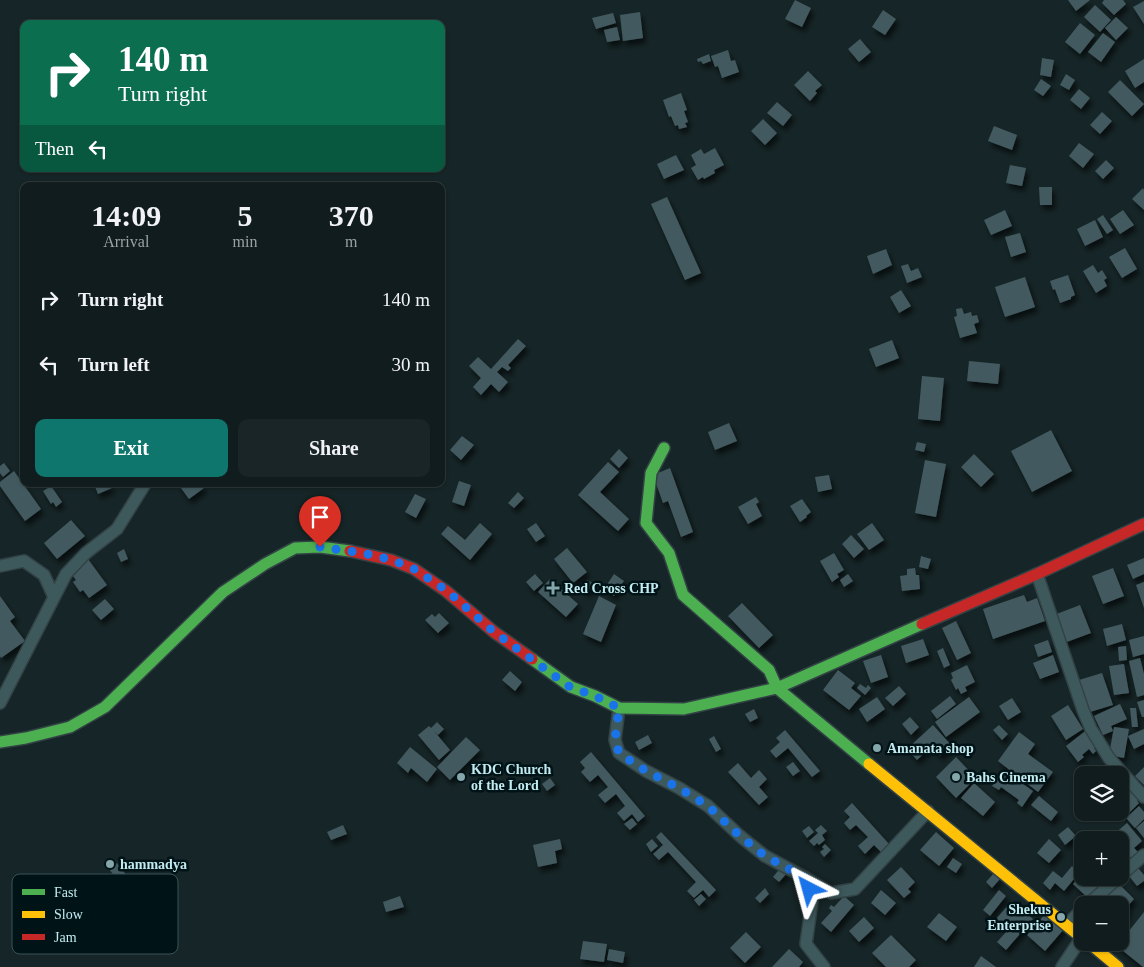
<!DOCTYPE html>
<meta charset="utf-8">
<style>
body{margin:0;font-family:"Times New Roman",serif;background:#192526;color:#f1f3f6;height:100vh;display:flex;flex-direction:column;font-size:19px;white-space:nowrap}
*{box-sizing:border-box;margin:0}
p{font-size:16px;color:#9ca1a4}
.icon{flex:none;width:28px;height:28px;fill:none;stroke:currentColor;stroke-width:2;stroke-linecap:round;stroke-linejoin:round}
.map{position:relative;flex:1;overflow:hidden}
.sheet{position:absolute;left:20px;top:182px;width:425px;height:305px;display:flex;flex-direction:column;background:#101c1d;border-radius:10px;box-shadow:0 1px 4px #0004,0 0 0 1px #303a3b}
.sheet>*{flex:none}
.banner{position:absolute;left:20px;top:20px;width:425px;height:152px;border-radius:10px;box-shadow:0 1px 4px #0004,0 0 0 1px #303a3b;background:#0b6e4f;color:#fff;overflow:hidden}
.buttons{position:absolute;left:1074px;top:766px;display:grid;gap:10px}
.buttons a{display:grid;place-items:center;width:55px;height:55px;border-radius:10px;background:#101c1d;box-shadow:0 1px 4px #0004,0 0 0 1px #303a3b;font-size:25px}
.pin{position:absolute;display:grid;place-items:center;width:42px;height:42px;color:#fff;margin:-51px -21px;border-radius:50% 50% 50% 0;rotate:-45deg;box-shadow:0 0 5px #0007}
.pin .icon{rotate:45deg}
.me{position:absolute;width:55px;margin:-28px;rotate:321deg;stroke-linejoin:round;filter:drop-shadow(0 0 4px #0008)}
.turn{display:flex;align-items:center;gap:18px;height:105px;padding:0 15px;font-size:22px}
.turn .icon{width:65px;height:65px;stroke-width:2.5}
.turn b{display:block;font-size:35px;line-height:42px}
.then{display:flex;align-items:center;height:48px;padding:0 15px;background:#0003;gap:10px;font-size:19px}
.eta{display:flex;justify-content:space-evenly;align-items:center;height:85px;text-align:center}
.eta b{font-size:30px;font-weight:800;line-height:35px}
.action{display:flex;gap:10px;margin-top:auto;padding:10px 15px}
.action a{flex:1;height:58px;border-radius:10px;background:#0f766e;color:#fff;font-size:20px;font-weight:800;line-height:58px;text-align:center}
.action a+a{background:#192526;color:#f1f3f6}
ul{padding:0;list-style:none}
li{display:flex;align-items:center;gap:15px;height:65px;padding:0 15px}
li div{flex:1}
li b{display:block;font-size:19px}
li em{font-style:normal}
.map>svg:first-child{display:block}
</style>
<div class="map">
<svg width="1144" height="967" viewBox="0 0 1144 967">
<defs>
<filter id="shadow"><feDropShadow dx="3" dy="5" stdDeviation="2.5" flood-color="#0009"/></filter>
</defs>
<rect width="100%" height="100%" fill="#162527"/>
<path fill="#435a5e" filter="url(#shadow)" d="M795 0 811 8 802 27 785 19Z
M1068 0H1090L1076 11Z
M1104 0H1123L1126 4 1114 15 1102 3Z
M1144 1V24L1133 7Z
M1095 5 1111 20 1100 32 1084 17Z
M883 10 896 19 885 35 872 27Z
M640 12 643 38 623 41 620 15Z
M613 13 616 23 596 29 592 18Z
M1116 17 1128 28 1116 40 1105 28Z
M1080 23 1095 35 1080 54 1065 42Z
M617 27 620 40 607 42 604 30Z
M1103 33 1115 42 1101 62 1088 52Z
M860 39 871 52 859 62 848 49Z
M728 50 731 61 735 60 739 72 722 78 718 66 715 67 711 56Z
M709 54 711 61 703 64 701 61 698 62 697 59Z
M1042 58 1054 60 1051 77 1040 75Z
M1144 59V82L1135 88 1125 71Z
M808 71 822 85 815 91 817 93 810 101 794 85Z
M1066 74 1075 80 1069 90 1060 85Z
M1041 79 1051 86 1043 96 1034 90Z
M1120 80 1144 104 1132 116 1108 92Z
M1079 89 1090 98 1081 109 1070 100Z
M681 93 687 110 684 111 688 122 685 123 687 127 679 129 678 125 675 126 671 116 669 117 663 100Z
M777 102 792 115 783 126 767 113Z
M1102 112 1112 121 1100 134 1090 125Z
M763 119 777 133 765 145 751 131Z
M994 126 1017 135 1012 150 988 141Z
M1079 143 1094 154 1083 168 1069 156Z
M715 148 724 165 714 170 715 173 704 179 703 177 698 180 691 168 696 165 691 155 701 149 704 154Z
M676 155 684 170 664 179 657 164Z
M1106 160 1114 168 1103 179 1095 171Z
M1010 165 1026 168 1022 186 1006 183Z
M1039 187H1052V205H1040Z
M1143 188 1144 190V210L1132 199Z
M667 197 701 273 685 280 651 204Z
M1005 210 1012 226 991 235 984 220Z
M1123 210 1134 225 1120 234 1110 219Z
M1103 215 1113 230 1107 234 1097 219Z
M1095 220 1103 237 1085 246 1077 229Z
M1020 233 1026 252 1011 257 1005 237Z
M1125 248 1137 269 1122 278 1109 257Z
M886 249 892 265 873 274 867 256Z
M908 264 911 271 918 268 922 277 907 283 901 266Z
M1093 265 1098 273 1102 270 1107 278 1104 280 1107 286 1096 293 1083 271Z
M1068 275 1075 295 1071 297V299L1060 303 1055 289 1053 290 1050 281Z
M1025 277 1035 307 1005 317 995 287Z
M901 290 911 306 899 313 890 297Z
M962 308 964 314 971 312 972 316 977 315 979 322 974 324 977 333 960 338 954 317 957 316 956 309Z
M518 339 526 346 508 365 511 368 508 371 502 367 497 372 508 382 499 392 491 384 481 395 473 387 481 378 469 366 478 357 491 369Z
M892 340 899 358 876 367 869 349Z
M969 361 1000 364 998 384 967 381Z
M922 376 944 378 940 421 918 419Z
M729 423 737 441 715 450 708 432Z
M1051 430 1072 471 1032 492 1011 451Z
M462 436 474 445 461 460 450 450Z
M917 442 926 444 924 452 915 450Z
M619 449 628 458 619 468 610 459Z
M974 454 994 474 981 487 961 467Z
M925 460 946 464 936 517 915 513Z
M608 462 619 472 600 492 629 519 618 531 578 495Z
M4 463 10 471 3 477 0 473V466Z
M670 468 693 532 681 537 668 501 663 503 653 475Z
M14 471 41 509 25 521 0 486V482Z
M829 475 832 489 818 492 815 477Z
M459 481 471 485 464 506 452 502Z
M94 484H110L112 488 98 494Z
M178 484H202L204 488 189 499Z
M51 486 62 502 56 507 53 502 51 504 43 491Z
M518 492 524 498 514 508 508 503Z
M415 494 426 499 416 518 405 512Z
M756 497 759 502 756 504 762 516 748 524 738 507Z
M802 499 811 512 806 516 807 517 800 522 790 506Z
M71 520 85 536 57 559 44 543Z
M480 523 492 534 470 560 441 534 448 526 465 540Z
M536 523 545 536 536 542 527 529Z
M872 523 884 540 869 550 857 534Z
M851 535 864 549 854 558 842 544Z
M567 548 587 572 573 583 554 559Z
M124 549 128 559 121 562 117 553Z
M834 553 844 570 837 574 839 577 832 582 820 561Z
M921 556 931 559 928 569 919 567Z
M1144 558V574L1133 579 1127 565Z
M88 559 107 585 89 598 83 590 80 592 73 582 76 580 70 572Z
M915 568 916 575H919L920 589 902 591 900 576 907 575V569Z
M1113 568 1124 596 1103 604 1092 576Z
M535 574 543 583 534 591 526 582Z
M614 574 624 581 614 596 604 589Z
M848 574 853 581 844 587 840 580Z
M550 579 578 604 566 617 538 592Z
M587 580 593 583 587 593 582 590Z
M1144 582V608L1136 585Z
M1024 595 1027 602 1037 598 1045 621 993 639 983 609Z
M0 596 15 617 10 621 25 641 1 658 0 656Z
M599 596 616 605 601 642 583 634Z
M105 599 114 609 101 620 92 610Z
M742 603 773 635 759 648 728 616Z
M1080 605 1091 633 1064 643 1054 615Z
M439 613 449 623 438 633 425 620 432 614 435 617Z
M956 621 971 653 957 660 942 628Z
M1122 624 1126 640 1107 646 1103 629Z
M1144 636V654L1133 657 1129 640Z
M923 639 929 655 906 663 901 646Z
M1048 640 1052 652 1038 657 1034 645Z
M1126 646 1127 660 1119 661 1118 647Z
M943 648 950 665 944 668 937 651Z
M881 655 888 677 871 683 863 661Z
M1053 655 1059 672 1040 679 1033 663Z
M1140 658 1144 674V695L1137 697 1129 661Z
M1124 664 1129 693 1114 695 1109 666Z
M967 665 975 682 965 687 967 691 961 694 958 688 956 690 951 680 953 678 951 673Z
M838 670 855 683 851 688 861 696 849 710 823 690Z
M510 671 522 682 515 691 502 680Z
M1102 673 1113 705 1090 712 1079 680Z
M860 684 866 688 868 685 871 688 865 695 857 688Z
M899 686 906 694 893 706 885 698Z
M950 696 956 704 937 719 931 711Z
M877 697 885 709 867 722 859 709Z
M969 697 980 712 946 737 935 722Z
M1012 698 1021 712 1008 720 999 706Z
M1144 700V717H1142L1137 702Z
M1120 704 1127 719 1111 726 1113 731 1103 735 1094 716Z
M1068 705 1083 729 1066 740 1051 716Z
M1130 708H1136L1138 727H1132Z
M754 709 758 718 750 722 745 714Z
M910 717 919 727 911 735 902 724Z
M437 722 444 729 438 735 434 731 450 750 439 760 418 735 429 726 431 728Z
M933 725 952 746 940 756 931 747 917 760 907 749Z
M999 725 1008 734 1002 740 993 730Z
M1114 727 1129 729 1124 758 1109 755Z
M1088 729 1099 744 1094 748 1096 751 1093 754 1089 749 1082 755 1084 757 1078 762 1066 746Z
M1144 729V744L1134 749 1128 736Z
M785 730 820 771 812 777 788 748 776 758 770 751 780 742 776 738Z
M1019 732 1035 744 1028 754 1053 772 1038 792 998 761Z
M648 735 652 743 639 750 635 742Z
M714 736 721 749 716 752 709 739Z
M466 737 480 750 450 780 437 767Z
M410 747 437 769 427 782 411 768 408 773 397 763Z
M591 752 645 816 638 822 632 814 624 821 617 813 625 806 616 794 605 803 598 795 608 787 598 775 590 782 581 772 585 768 580 762Z
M956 757 976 778 956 798 936 777Z
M793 762 800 771 793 776 786 767Z
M738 763 751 778 759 770 767 779 759 787 768 797 759 805 728 772Z
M1144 767V785L1135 776Z
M1003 770 1033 791 1022 807 1017 803 1019 800 1001 787 999 790 992 786Z
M550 778 555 785 547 791 542 784Z
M974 783 995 802 983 816 961 798Z
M1120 784 1128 792 1130 789 1139 799 1137 801 1139 803 1125 817 1120 812Z
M1039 796 1058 812 1051 821 1031 805Z
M852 803 889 844 881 852 874 845 865 854 858 846 868 837 856 825 850 830 844 823 850 817 844 811Z
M1139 806 1144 812V819L1135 828 1126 818Z
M632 818 637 824 630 830 624 824Z
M1144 821V838L1136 828Z
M1127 823 1142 841 1134 848 1138 852 1131 858 1120 844V840H1117L1113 835Z
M343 825 347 834 331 840 327 832Z
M821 825 827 831 822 835 825 840 819 845 817 843 814 846 809 841 818 833 815 830Z
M809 826 814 832 807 838 802 831Z
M1068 827 1076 836 1065 845 1058 835Z
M661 832 716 890 709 897 703 890 694 898 687 891 696 882 668 852 659 860 653 854 663 845 656 837Z
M936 832 954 848 939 866 920 850Z
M560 839 562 849 555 851 557 863 538 867 533 845Z
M652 839 658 846 651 852 646 844Z
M1049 839 1061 850 1049 863 1037 853Z
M825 844 831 850 824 857 820 852 824 849 822 847Z
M1120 851 1129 860 1122 867 1120 865Z
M953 858 962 864 956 873 947 867Z
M117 863 130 880 122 886 109 869Z
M782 866 788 872 779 882 773 877Z
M1072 866 1079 873 1064 891 1055 883 1050 890 1043 883 1053 871 1062 878Z
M901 867 915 882 908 889 911 892 904 898 887 880Z
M1138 868 1144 875V881L1137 886 1129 876Z
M994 873 1000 879 992 888 986 882Z
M1082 874V878H1109L1089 899 1073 884Z
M1117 882 1134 899 1126 908 1129 911 1123 917 1120 914V905H1100L1098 903Z
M765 888 769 894 760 903 755 898Z
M881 890 896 903 885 915 871 903Z
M999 890 1006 896 990 916 983 910Z
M701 894 706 899 699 906 694 900Z
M400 896 404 907 386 912 383 902Z
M844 896 854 905 831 932 821 923 832 911 829 908 831 905 834 907Z
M1012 901 1033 919 1006 950 997 942 1007 931 995 920Z
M1144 912V967H1143L1117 946Z
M939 913 957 927 946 941 927 927Z
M1046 913 1064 929 1045 951 1027 935Z
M864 917 874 928 859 942 849 931Z
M746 932 761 947 745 963 730 948Z
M891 935 916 960 909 967H886L872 953Z
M583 941 607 944 604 962 580 959Z
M609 949 625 952 623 963 607 960Z
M789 949 803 962 799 967H772Z
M981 956 996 967H974Z"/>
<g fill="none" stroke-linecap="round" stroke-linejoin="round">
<g stroke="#324245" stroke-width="14">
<path id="street" d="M0 566 24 561 44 575 54 597
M1037 574 1083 710 1091 729 1109 758 1144 797
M0 703 66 574 86 553 117 529 145 484
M619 708 615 740 619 753 646 771 679 788 708 806 740 836 765 856 806 878 812 901 806 944 824 967
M1120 876 1144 855
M806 878 831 893 855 889 928 811
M1087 905 1118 878
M1067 925 1082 909
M1062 967 1082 937"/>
</g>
<g stroke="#324245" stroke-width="14">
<path id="fast" d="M664 448 651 473 646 523 669 553 683 595 769 670 777 688 922 624
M532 659 571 687 595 696 619 708 684 709 777 688 869 764
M0 742 26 738 70 727 105 707 223 592 265 564 295 548 320 547 350 551"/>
</g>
<g stroke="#324245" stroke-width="14">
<path id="slow" d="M869 764 1082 938
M1088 942 1118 967"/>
</g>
<g stroke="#324245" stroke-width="14">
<path id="jam" d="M350 551 391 560 414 569 446 591 494 632 532 659
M922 624 1037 574 1144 524"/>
</g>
<use href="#street" stroke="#3e595c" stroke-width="11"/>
<use href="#fast" stroke="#4caf50" stroke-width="11"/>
<use href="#slow" stroke="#ffc107" stroke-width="11"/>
<use href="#jam" stroke="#c62828" stroke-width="11"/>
</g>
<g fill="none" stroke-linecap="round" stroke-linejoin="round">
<path stroke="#1a73e8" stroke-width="9" stroke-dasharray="0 16.2" d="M320 547 363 553 392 560 414 569 446 590 494 632 570 687 595 696 619 708 615 740 619 753 646 771 679 788 708 806 740 836 765 856 806 878 809 889"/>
</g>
<g fill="#85a6aa" stroke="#001317" stroke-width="2">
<path d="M550.5 580.5h5v5h5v5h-5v5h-5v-5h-5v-5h5z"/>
<circle cx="877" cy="748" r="5"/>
<circle cx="461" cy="777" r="5"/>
<circle cx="956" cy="777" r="5"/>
<circle cx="110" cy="864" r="5"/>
<circle cx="1061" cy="917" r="5"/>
</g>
<g text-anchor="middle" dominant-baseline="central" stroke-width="5" stroke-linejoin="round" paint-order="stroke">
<g font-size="14" font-weight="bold" fill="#c1ebf1" stroke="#001317" text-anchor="start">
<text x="564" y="588">Red Cross CHP</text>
<text x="887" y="748">Amanata shop</text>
<text x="471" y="769">KDC Church<tspan x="471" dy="16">of the Lord</tspan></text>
<text x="966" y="777">Bahs Cinema</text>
<text x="120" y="864">hammadya</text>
<text x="1051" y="909" text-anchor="end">Shekus<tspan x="1051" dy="16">Enterprise</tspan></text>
</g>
</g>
<rect x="12" y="874" width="166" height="80" rx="8" fill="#001317" stroke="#3a5458" stroke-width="1"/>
<rect x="22" y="889" width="23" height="6" fill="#4caf50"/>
<rect x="22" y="911" width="23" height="7" fill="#ffc107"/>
<rect x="22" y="934" width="23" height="6" fill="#c62828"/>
<g font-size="14" fill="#c1ebf1">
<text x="54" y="897">Fast</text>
<text x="54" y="919">Slow</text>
<text x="54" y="942">Jam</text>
</g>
</svg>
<div class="buttons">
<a><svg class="icon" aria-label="layers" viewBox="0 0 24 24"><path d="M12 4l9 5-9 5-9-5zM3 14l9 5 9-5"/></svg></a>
<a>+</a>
<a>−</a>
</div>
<div class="pin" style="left:320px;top:547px;background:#d93025"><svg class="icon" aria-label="arrive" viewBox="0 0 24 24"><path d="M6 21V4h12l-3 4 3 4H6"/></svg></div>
<svg class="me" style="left:809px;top:889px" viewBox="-20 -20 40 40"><path d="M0-17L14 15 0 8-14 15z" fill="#1a73e8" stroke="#fff" stroke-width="4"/></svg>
<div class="banner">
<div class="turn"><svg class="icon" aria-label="right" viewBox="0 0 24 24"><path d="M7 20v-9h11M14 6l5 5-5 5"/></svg><div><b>140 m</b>Turn right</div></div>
<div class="then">Then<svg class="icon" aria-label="left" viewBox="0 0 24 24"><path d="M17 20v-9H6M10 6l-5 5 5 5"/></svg></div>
</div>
<section class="sheet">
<div class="eta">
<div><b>14:09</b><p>Arrival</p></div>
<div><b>5</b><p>min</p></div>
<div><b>370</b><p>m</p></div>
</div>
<ul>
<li><svg class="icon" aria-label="right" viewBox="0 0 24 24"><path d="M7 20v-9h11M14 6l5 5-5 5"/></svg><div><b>Turn right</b></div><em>140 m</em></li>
<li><svg class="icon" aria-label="left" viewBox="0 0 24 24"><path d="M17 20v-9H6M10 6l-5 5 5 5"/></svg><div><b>Turn left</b></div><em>30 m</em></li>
</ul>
<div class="action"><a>Exit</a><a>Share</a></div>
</section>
</div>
